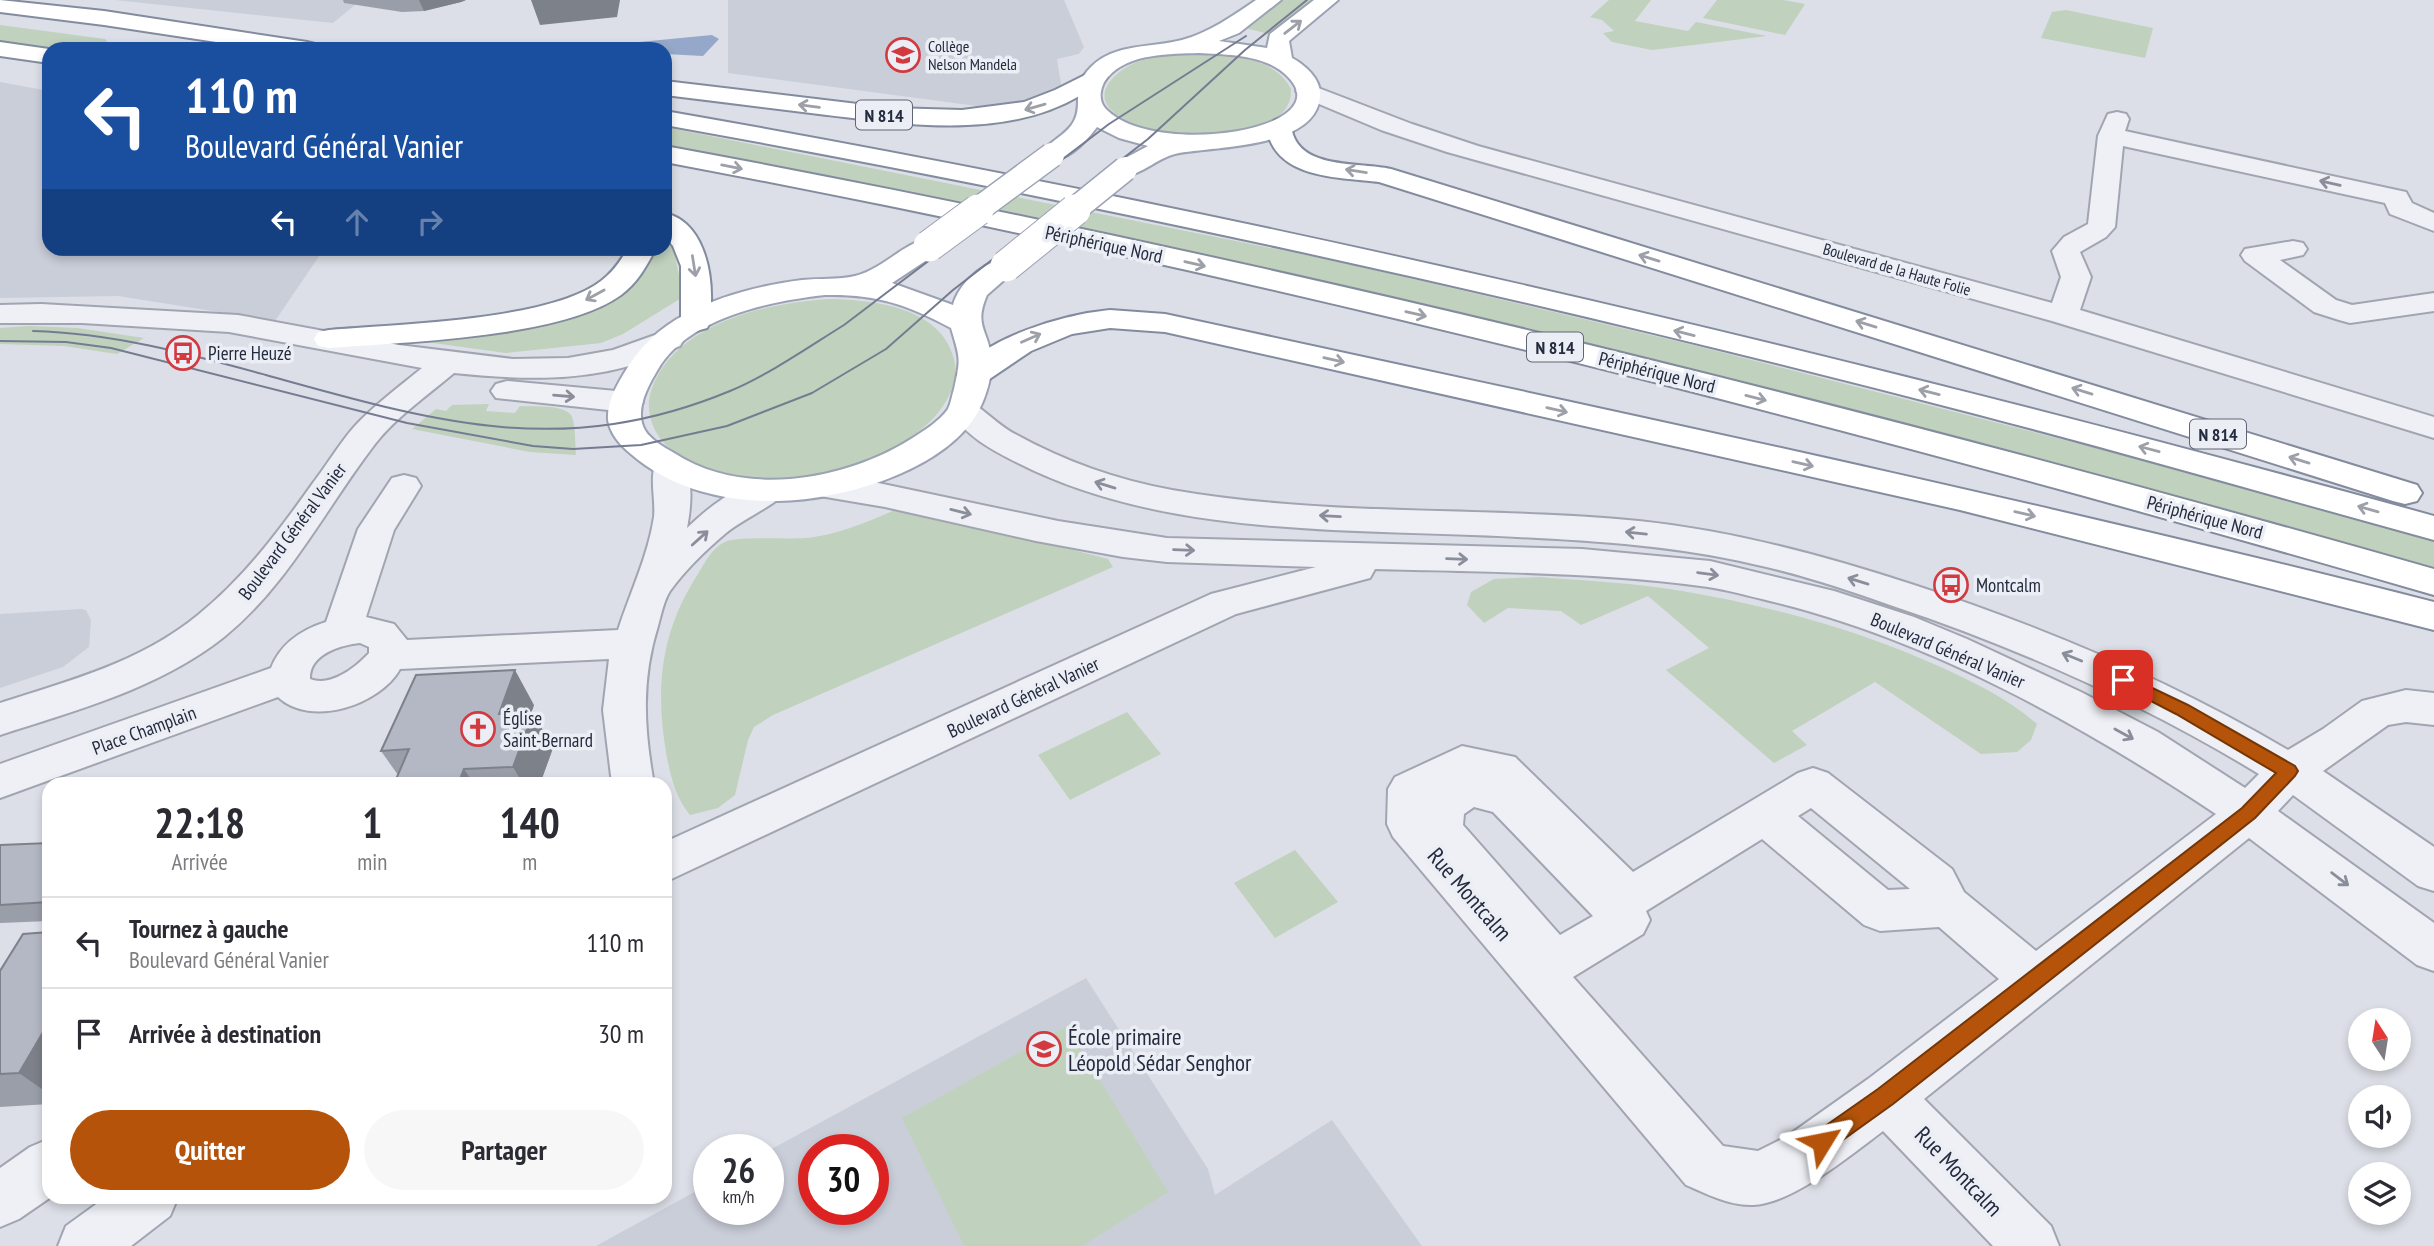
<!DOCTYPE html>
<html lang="fr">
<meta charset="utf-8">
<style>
body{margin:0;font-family:"PT Sans Narrow",sans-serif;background:#f7f7f7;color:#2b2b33;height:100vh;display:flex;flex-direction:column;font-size:26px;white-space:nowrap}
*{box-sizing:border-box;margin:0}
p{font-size:23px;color:#7c7c81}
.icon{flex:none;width:38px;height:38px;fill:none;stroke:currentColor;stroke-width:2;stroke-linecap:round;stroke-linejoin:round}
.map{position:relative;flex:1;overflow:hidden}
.drawer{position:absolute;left:42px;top:777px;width:630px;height:427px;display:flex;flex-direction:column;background:#fff;border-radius:21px;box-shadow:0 4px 10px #0003}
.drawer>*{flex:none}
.banner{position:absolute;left:42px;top:42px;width:630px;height:214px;border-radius:21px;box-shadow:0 4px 10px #0003;background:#1a4fa0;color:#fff;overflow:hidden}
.needle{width:46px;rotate:348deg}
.tools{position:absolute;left:2348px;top:1008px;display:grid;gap:14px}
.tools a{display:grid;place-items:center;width:63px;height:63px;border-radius:50%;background:#fff;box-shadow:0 4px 10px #0003;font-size:35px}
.speed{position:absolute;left:693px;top:1134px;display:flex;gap:14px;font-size:35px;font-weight:700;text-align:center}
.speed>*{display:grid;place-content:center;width:91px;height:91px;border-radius:50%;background:#fff;box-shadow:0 4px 10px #0003;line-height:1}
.speed small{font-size:18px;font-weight:400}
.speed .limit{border:10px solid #d22;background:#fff;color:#111}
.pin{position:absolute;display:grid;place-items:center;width:60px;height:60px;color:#fff;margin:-30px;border-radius:14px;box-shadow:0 4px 10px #0006}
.me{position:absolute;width:77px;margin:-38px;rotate:55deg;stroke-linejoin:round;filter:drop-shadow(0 0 5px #0008)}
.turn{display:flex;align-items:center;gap:24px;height:147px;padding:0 28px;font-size:32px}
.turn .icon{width:91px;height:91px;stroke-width:2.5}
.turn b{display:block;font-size:49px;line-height:60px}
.lanes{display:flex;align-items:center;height:66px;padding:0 28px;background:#0003;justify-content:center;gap:35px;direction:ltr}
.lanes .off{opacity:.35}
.eta{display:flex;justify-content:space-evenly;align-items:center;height:119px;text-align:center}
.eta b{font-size:42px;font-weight:700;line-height:49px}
.cta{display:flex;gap:14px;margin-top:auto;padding:14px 28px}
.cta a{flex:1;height:80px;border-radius:42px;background:#b45309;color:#fff;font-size:28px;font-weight:700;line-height:80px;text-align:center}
.cta a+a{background:#f7f7f7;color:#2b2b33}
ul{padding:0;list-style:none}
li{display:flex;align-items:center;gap:21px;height:91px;padding:0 28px;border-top:2px solid #e1e1e2}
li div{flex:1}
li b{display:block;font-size:26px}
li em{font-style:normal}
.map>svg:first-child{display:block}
</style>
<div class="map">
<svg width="2434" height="1246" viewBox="0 0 2434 1246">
<rect width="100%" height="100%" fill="#dcdfe7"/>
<path fill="#caced9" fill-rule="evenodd" d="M115 0H361L333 23Z
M728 0H1064L1084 47 1079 54 1057 59 1064 103 1007 110 728 73Z
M0 82 49 91V248L324 249 275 321 118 296 0 298Z
M81 609 86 610 91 620 89 647 63 667 0 688V614Z
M1086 978 1208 1169 1215 1195 1332 1120 1422 1246H596L709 1184V1209H768V1151ZM814 1150H873V1209H814Z"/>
<path fill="#c0d1bd" d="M1283 0H1315L1277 36 1241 27Z
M1609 0H1651L1635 21 1688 31 1696 22 1767 36 1652 50 1612 42 1603 33 1614 31 1602 20 1590 17Z
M1717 0H1783L1805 4 1785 35 1703 18Z
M2066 10 2153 28 2145 58 2041 38 2052 12Z
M0 25 105 39 107 41C75 57 34 46 0 42Z
M1203 53C1234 55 1275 58 1291 89 1295 165 1060 137 1112 79 1133 55 1174 53 1203 53Z
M665 127 1341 262 1507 301 1693 345 2181 470 2434 540V569C2208 506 1982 443 1754 385 1394 293 1030 214 665 146Z
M665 232 672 240 683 297 623 334 601 343 506 353 411 340 556 318 655 249 665 248Z
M830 299C874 300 941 307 954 359 959 378 950 398 938 413 895 463 813 484 748 477 720 473 686 466 666 445 652 431 645 410 651 391 674 323 766 303 830 299Z
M29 326 77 328 144 338 117 354 64 346 0 344V328Z
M489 404 486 411 515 413 520 406C533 407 562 404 571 415 576 423 575 446 576 455L530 452 412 429 436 409 446 411 452 405Z
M904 506 1108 559 1113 567 773 715 754 727 748 740 735 795 718 808 690 815C675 797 670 774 666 752 655 686 661 631 698 574 705 562 712 548 725 542 741 535 792 541 814 537 846 532 875 519 904 506Z
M1540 577C1587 581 1635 583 1682 591 1770 606 1855 629 1936 665 1972 681 2007 698 2037 724L2031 740 2017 752 1981 754 1875 682 1792 731 1807 745 1774 763 1666 670 1709 648 1648 596 1581 625 1561 611 1508 608 1484 623 1467 605 1471 592 1494 579Z
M1127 712 1161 754 1070 800 1038 755Z
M1295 850 1338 902 1275 938 1234 883Z
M1067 1026 1168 1192 1082 1246H964L902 1118Z"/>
<path fill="#95a8c9" d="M712 35 719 39 703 56 665 54V49L625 47 629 43Z"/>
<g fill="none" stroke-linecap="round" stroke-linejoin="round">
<g stroke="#a1a5b1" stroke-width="4">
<path id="minor" d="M1308 84 1412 124 1478 146 2052 303 2061 277 2052 251 2064 237 2088 224 2098 136 2108 114 2117 112 2126 114 2129 119 2125 131 2406 192 2412 203 2434 213V231L2390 214 2385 203 2123 146 2115 227 2106 237 2080 252 2091 277 2080 310 2434 417V438L2052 321 1447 152 1381 130 1300 96 1296 91 1300 86Z
M2293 241 2303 243 2307 249 2303 255 2280 260 2336 300 2352 305 2434 293V311L2350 323 2339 320 2314 312 2245 261 2241 255 2245 249Z
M41 304 238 315 399 345 513 359 568 358 613 350 669 330 680 332 684 339 680 346C663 352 646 361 629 366 572 382 512 379 454 373 428 395 396 417 375 444 325 509 289 584 224 637 160 688 77 710 0 735V703C69 681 141 662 198 615 244 578 279 531 313 483 327 465 339 444 354 427 374 405 399 387 422 368L229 332 82 323H0V305Z
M507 381 627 392 638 395 643 402 638 409 627 412 496 398 491 391 496 384Z
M964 399C978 403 997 425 1015 434 1064 461 1116 480 1172 490 1325 517 1485 506 1639 521 1733 531 1822 555 1911 584 2043 627 2169 680 2288 750L2323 729 2362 701 2406 690 2434 693V725L2406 722 2388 725 2323 771 2434 847V891L2418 886 2293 795 2278 811 2434 923V971L2417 965 2249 838 1924 1099 2051 1226 2059 1246H1993L1883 1131C1852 1154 1792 1204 1753 1205 1730 1206 1707 1194 1686 1185L1393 837 1387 824 1388 789 1395 777 1462 746 1515 757 1633 872 1798 773 1813 768 1828 773 1952 869 1964 892 2036 951 2216 814C2079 723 1931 640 1770 601 1749 596 1728 590 1708 587 1598 572 1486 572 1375 569L1370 578 1236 614 665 882V842L1211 594 1316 567 1167 562 1123 557 1036 541 885 507 808 494 803 486 808 478 820 475 864 480 1058 521 1167 538 1582 549 1710 561 1834 591 1914 617 1967 639 2081 692 2158 732 2245 788 2259 774C2144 704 2021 649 1893 606 1847 590 1800 574 1753 564 1676 546 1596 541 1517 537 1355 528 1167 539 1018 463 990 449 966 436 948 409L952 402ZM1474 807 1493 812 1593 916 1560 935 1463 825 1464 814ZM1811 808 1910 889 1888 890 1798 816ZM1762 839 1864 925 1880 931 1939 927 1999 979 1868 1079 1786 1137 1758 1151 1723 1146 1573 977 1643 934 1650 920 1646 911Z
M670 456 682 459C694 478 691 507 687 528 710 506 748 474 781 483L786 491C778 504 741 520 726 533 706 550 685 570 670 591 664 600 661 615 658 626 641 680 644 729 654 784H612L603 710 609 659 400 669C380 705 311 728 278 697L0 798V764L271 668C281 643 301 630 326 622L358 529 392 478 404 475 416 478 421 486 394 530 366 617 394 624 407 640 618 630C630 593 648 556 654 517 656 499 648 474 658 459ZM360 643 369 647V653C355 668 331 687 310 679 309 654 341 645 360 643Z
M49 1139 51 1197 19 1219 0 1227V1168L30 1147Z
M106 1197H178L170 1216 131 1246H58L66 1226Z"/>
</g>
<g stroke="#9ba2b3" stroke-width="4">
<path id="major" d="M1256 0H1281L1239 33 1219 41 1267 48 1270 34 1314 0H1338L1289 41 1292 58C1305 65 1321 79 1320 95 1318 150 1210 146 1175 154 1154 159 1138 180 1116 175L1112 169 1116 163 1148 146 1119 138 1097 127C1085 143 1063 166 1043 160L1039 155 1043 150C1052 141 1069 132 1074 121 1084 102 1069 89 1091 67 1115 43 1151 48 1182 40 1208 33 1233 16 1256 0ZM1199 53C1229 55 1267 54 1289 78 1338 130 1156 158 1107 110 1097 101 1100 86 1108 77 1129 53 1170 54 1199 53Z
M929 238 939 240 943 246 939 252 892 283 953 305C959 281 991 254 1016 260L1020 266 987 295C974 325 987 329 991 355 994 377 983 408 970 424 931 474 839 500 778 501 726 502 671 489 631 454 621 446 610 434 608 420 607 404 615 388 623 375 638 348 659 328 686 314 721 295 763 285 802 280 819 278 839 280 855 276 883 269 902 244 929 238ZM825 295C876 294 906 304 951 328 960 359 961 357 954 389 952 395 951 403 948 409 939 422 923 431 911 439 844 481 743 498 674 453 664 447 647 438 643 426 636 408 648 386 657 371 686 318 770 301 825 295Z"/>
</g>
<g stroke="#838b9e" stroke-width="4">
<path id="highway" d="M0 0 104 11 307 42 315 44 318 49H263L104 25 0 12Z
M0 42 49 49V63L0 56Z
M1095 70 1103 72 1107 77C1101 86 1090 90 1081 95 1004 141 903 124 819 114 768 108 716 101 665 95V81L891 108 962 110 1024 102 1055 90Z
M665 111C1261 215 1851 355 2434 516V540C2281 498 2129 454 1976 414 1543 301 1105 204 665 125Z
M1284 118 1293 120 1296 125 1292 131C1301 170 1361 162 1391 169L2417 485 2422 493 2417 501 2405 504 2393 501 1379 182C1338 177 1277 179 1267 130L1275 120Z
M665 146C1261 256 1851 403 2434 569V595C1851 426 1262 274 665 162Z
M665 213C703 222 712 270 711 302 711 312 712 320 707 328L696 331 685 328 681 322V266L673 246 665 236Z
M628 248H656C646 267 638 282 621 295 562 338 404 342 329 348L318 346 314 339 318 332 329 330C397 324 549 321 601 281 613 272 620 262 628 248Z
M1110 310 1165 314C1589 406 2013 495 2434 602V630L1960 510 1165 332 1110 328 1072 334 1031 351 985 382 974 385 963 382 958 375C984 337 1066 314 1110 310Z"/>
</g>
<use href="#minor" fill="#eff0f5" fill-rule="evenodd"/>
<use href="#major" fill="#fff" fill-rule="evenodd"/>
<use href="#highway" fill="#fff" fill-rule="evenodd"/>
<path stroke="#757c91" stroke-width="2" d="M33 331C113 333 189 354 266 375 432 421 561 461 730 391 770 374 807 348 844 325L1109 124 1246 36
M0 341 66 342 111 348 407 423 533 446 573 449 641 445 727 426 812 393 886 349 953 290 1148 139 1245 50 1307 0"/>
<g stroke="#9ba2b3" stroke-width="27" stroke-linecap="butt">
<path id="major-bridge-far1" d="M976 211 1052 155
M1073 211 1125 169"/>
</g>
<g stroke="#9ba2b3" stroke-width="33" stroke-linecap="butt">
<path id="major-bridge" d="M929 246 978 210
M1006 266 1075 210"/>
</g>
<use href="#major-bridge-far1" stroke="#fff" stroke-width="24"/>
<use href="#major-bridge" stroke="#fff" stroke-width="31"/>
</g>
<path fill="#9a9ea9" d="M343 0H466L461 2 424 11 402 12 344 3Z
M534 705 531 713H533L553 748 540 784H394L398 775 381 751Z
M49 843V921L0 923V845Z
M49 932V1104L0 1107V971Z"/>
<path fill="#7d8189" d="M419 0H466L461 2 424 11Z
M531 0H620L617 17 540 25Z
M515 670 534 705 519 749 499 714Z
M533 713 553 748 540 784H523L513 767Z
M464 769 474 784H458Z
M49 1022V1094L19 1073Z"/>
<path fill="#b3b8c4" stroke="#7d8189" stroke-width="2" d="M515 670 499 714 533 713 513 767 464 769 458 784H394L409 749 381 751 416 675Z
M49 843V902L0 905V845Z
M49 932V1022L19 1073 0 1074V971L23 934Z"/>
<defs><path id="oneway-shaft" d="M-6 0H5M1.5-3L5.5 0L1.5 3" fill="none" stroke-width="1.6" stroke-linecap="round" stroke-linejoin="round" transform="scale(1.75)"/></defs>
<g stroke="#9da0a8">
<use href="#oneway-shaft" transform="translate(1293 27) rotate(-38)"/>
<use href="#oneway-shaft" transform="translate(809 106) rotate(-173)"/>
<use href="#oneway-shaft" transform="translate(1035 107) rotate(164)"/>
<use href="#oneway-shaft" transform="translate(732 167) rotate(11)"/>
<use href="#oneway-shaft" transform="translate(1356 171) rotate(-171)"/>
<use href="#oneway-shaft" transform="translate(1649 258) rotate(-163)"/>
<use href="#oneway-shaft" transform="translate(1195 264) rotate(13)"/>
<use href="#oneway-shaft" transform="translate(694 266) rotate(81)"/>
<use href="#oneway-shaft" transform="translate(595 295) rotate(151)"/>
<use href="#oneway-shaft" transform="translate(1416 314) rotate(13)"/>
<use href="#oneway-shaft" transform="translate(1866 324) rotate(-163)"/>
<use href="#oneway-shaft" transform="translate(1684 333) rotate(-166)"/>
<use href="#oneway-shaft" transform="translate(1031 338) rotate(-24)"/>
<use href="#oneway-shaft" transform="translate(1334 360) rotate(13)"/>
<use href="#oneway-shaft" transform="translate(2082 391) rotate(-163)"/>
<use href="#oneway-shaft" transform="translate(1929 392) rotate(-166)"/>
<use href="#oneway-shaft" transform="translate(1756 398) rotate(14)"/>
<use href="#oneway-shaft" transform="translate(1557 410) rotate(13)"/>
<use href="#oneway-shaft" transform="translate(2149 449) rotate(-165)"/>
<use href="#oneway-shaft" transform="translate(2299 460) rotate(-163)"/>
<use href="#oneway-shaft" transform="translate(1803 464) rotate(13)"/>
<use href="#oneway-shaft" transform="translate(2368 509) rotate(-164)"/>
<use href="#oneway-shaft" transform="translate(2025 514) rotate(13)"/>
</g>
<g stroke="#8a8e9a">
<use href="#oneway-shaft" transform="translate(2330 183) rotate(-167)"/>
<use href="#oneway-shaft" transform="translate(564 396) rotate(5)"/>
<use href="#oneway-shaft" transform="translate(1105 485) rotate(-163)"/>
<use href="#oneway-shaft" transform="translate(961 512) rotate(14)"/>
<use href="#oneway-shaft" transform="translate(1330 516) rotate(-177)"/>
<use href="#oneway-shaft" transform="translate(1636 533) rotate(-174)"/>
<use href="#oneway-shaft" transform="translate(700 538) rotate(-42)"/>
<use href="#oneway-shaft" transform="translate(1184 550) rotate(2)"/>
<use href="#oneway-shaft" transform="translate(1457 559) rotate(2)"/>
<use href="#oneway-shaft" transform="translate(1708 574) rotate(8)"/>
<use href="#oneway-shaft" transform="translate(1858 581) rotate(-163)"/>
<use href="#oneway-shaft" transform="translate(2072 657) rotate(-158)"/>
<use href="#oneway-shaft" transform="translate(2124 734) rotate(29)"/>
<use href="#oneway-shaft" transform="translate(2340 879) rotate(37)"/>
</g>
<path fill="#b45309" stroke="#753606" stroke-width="2" d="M2123 674 2188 705 2295 766 2298 771 2295 776 2255 818 1893 1104 1830 1149 1822 1152 1814 1149 1811 1142 1814 1134 1878 1089 2242 808 2276 773 2176 714 2118 684 2115 680Z"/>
<defs>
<g id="school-ring" transform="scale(1.75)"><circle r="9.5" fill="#ebeef5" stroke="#d33a40" stroke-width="1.5"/><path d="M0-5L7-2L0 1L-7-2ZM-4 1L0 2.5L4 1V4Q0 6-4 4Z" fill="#d33a40"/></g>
<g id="bus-ring" transform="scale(1.75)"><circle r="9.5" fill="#ebeef5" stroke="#d33a40" stroke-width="1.5"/><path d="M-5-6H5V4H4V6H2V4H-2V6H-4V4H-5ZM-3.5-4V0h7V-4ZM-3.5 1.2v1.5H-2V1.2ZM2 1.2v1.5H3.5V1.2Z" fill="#d33a40"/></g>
<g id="church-ring" transform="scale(1.75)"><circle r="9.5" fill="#ebeef5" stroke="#d33a40" stroke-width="1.5"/><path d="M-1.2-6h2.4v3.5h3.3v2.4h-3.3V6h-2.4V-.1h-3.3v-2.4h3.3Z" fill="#d33a40"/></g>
</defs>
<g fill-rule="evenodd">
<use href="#school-ring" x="903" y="55"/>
<use href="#bus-ring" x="183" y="353"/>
<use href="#bus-ring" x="1951" y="585"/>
<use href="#church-ring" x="478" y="729"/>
<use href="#school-ring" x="1044" y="1049"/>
</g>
<g text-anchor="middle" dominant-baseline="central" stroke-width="7" stroke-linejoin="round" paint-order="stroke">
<g font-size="16" fill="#252b3e" stroke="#ebeef5" text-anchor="start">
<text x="928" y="46">Collège<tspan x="928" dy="18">Nelson Mandela</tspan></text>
</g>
<g font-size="16" fill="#252b3e" stroke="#ebeef5">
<text transform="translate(1897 269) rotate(16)">Boulevard de la Haute Folie</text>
</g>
<g fill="#ebeef5" stroke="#606675" stroke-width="2">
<rect x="856" y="100.5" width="56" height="29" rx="5"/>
<rect x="1527" y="332.5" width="56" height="29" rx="5"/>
<rect x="2190" y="419.5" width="56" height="29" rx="5"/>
</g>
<g font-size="18" font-weight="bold" fill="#252b3e">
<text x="884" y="115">N 814</text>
<text x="1555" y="347">N 814</text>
<text x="2218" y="434">N 814</text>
</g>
<g font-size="19" fill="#252b3e" stroke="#ebeef5">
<text transform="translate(1104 244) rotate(12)">Périphérique Nord</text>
<text transform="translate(1657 372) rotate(14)">Périphérique Nord</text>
<text transform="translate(2205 517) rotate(15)">Périphérique Nord</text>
<text transform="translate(292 531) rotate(-53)">Boulevard Général Vanier</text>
<text transform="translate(1948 650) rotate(23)">Boulevard Général Vanier</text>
<text transform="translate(1023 697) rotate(-25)">Boulevard Général Vanier</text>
<text transform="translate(144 730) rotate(-20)">Place Champlain</text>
</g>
<g font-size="19" fill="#252b3e" stroke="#ebeef5" text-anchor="start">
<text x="208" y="353">Pierre Heuzé</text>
<text x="1976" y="585">Montcalm</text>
<text x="503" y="718">Église<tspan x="503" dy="22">Saint-Bernard</tspan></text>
</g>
<g font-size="23" fill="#252b3e" stroke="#ebeef5">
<text transform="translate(1470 894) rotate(49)">Rue Montcalm</text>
<text transform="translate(1959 1171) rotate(46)">Rue Montcalm</text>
</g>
<g font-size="23" fill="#252b3e" stroke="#ebeef5" text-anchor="start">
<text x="1068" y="1036">École primaire<tspan x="1068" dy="26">Léopold Sédar Senghor</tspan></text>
</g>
</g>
</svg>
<div class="tools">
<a><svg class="needle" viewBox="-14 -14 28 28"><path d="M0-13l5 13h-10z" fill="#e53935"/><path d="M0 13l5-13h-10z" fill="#7c7c81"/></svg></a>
<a><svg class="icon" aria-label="sound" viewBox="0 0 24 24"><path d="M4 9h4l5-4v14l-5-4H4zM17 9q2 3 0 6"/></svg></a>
<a><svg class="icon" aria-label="layers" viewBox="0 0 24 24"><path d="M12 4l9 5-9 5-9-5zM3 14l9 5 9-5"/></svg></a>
</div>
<div class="speed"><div>26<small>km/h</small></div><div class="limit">30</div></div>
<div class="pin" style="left:2123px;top:680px;background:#d93025"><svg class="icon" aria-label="arrive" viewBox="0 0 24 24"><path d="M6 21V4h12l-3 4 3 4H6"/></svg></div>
<svg class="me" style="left:1822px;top:1142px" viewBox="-20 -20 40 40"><path d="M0-17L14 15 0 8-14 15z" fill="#b45309" stroke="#fff" stroke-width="4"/></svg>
<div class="banner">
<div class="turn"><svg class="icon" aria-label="left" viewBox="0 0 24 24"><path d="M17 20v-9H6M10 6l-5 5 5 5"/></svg><div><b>110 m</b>Boulevard Général Vanier</div></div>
<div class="lanes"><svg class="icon" aria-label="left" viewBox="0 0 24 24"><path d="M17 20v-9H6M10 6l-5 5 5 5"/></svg><svg class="icon off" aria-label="ahead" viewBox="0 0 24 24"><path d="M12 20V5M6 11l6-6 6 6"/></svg><svg class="icon off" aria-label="right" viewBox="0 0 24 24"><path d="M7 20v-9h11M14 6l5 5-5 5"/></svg></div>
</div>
<section class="drawer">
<div class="eta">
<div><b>22:18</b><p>Arrivée</p></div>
<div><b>1</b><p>min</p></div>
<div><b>140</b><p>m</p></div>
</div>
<ul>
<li><svg class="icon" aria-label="left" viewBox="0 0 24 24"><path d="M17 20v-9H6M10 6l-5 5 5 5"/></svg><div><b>Tournez à gauche</b><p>Boulevard Général Vanier</p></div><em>110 m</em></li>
<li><svg class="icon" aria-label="arrive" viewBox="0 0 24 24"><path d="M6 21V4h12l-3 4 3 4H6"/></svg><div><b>Arrivée à destination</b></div><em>30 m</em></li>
</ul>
<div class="cta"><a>Quitter</a><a>Partager</a></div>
</section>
</div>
